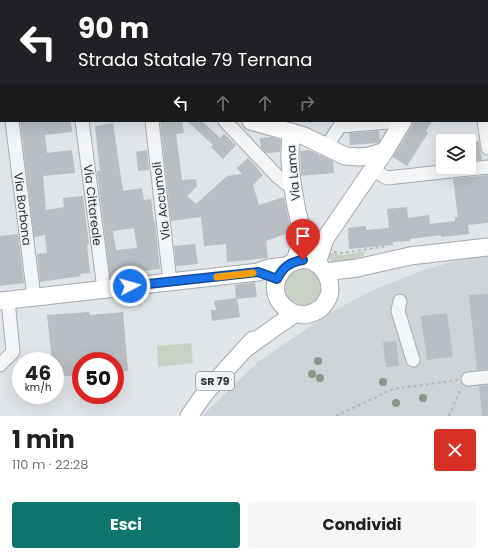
<!DOCTYPE html>
<html lang="it">
<meta charset="utf-8">
<style>
body{margin:0;font-family:Poppins,sans-serif;background:#f6f6f6;color:#202124;height:100vh;display:flex;flex-direction:column;font-size:15px;white-space:nowrap}
*{box-sizing:border-box;margin:0}
p{font-size:13px;color:#757577}
.icon{flex:none;width:22px;height:22px;fill:none;stroke:currentColor;stroke-width:2;stroke-linecap:round;stroke-linejoin:round}
.map{position:relative;height:416px;overflow:hidden}
.side{display:flex;flex-direction:column;background:#fff;flex:1}
.side>*{flex:none}
.hud{position:absolute;left:0px;top:0px;width:488px;height:122px;box-shadow:0 4px 16px #0002;background:#202124;color:#fff;overflow:hidden}
.controls{position:absolute;left:436px;top:134px;display:grid;gap:8px}
.controls a{display:grid;place-items:center;width:40px;height:40px;border-radius:4px;background:#fff;box-shadow:0 4px 16px #0002;font-size:20px}
.speed{position:absolute;left:12px;top:352px;display:flex;gap:8px;font-size:20px;font-weight:700;text-align:center}
.speed>*{display:grid;place-content:center;width:52px;height:52px;border-radius:50%;background:#fff;box-shadow:0 4px 16px #0002;line-height:1}
.speed small{font-size:10px;font-weight:400}
.speed .limit{border:6px solid #d22;background:#fff;color:#111}
.pin{position:absolute;display:grid;place-items:center;width:34px;height:34px;color:#fff;margin:-41px -17px;border-radius:50% 50% 50% 0;rotate:-45deg;box-shadow:0 0 4px #0007}
.pin .icon{rotate:45deg}
.me{position:absolute;width:44px;margin:-22px;rotate:84deg;stroke-linejoin:round;filter:drop-shadow(0 0 3px #0008)}
.turn{display:flex;align-items:center;gap:14px;height:84px;padding:0 12px;font-size:18px}
.turn .icon{width:52px;height:52px;stroke-width:2.5}
.turn b{display:block;font-size:28px;line-height:34px}
.lanes{display:flex;align-items:center;height:38px;padding:0 12px;background:#0003;justify-content:center;gap:20px;direction:ltr}
.lanes .off{opacity:.35}
.round{display:grid;place-items:center;flex:none;width:42px;height:42px;border-radius:4px;background:#f6f6f6}
.summary{display:flex;align-items:center;justify-content:space-between;height:68px;padding:0 12px}
h1{font-size:24px;font-weight:700;line-height:30px}
.cta{display:flex;gap:8px;margin-top:auto;padding:8px 12px}
.cta a{flex:1;height:46px;border-radius:4px;background:#0f766e;color:#fff;font-size:16px;font-weight:700;line-height:46px;text-align:center}
.cta a+a{background:#f6f6f6;color:#202124}
.map>svg:first-child{display:block}
</style>
<div class="map">
<svg width="488" height="416" viewBox="0 0 488 416">
<rect width="100%" height="100%" fill="#e1e4e8"/>
<path fill="#cfd4d9" d="M488 256V416H202L258 362 333 311 376 289 424 270 466 258Z"/>
<path fill="#c8d1c3" d="M365 251 363 256 344 262 332 261 329 257 328 252 343 255Z
M285 287a18 18 0 1 1 36 0a18 18 0 1 1-36 0Z
M191 343 193 363 158 367 157 346Z"/>
<path fill="#b8bec4" fill-rule="evenodd" d="M20 121H71L72 132 45 135 47 153 72 150 75 173 43 176 46 210 64 207 63 198 83 196 89 244 87 245 90 273 80 274 81 276 40 282 37 254 47 253 45 235 34 237Z
M160 121H182L184 133 176 134 182 180 196 179 197 186 187 196 196 204 227 176 242 174 237 168 248 158 263 175 253 185 259 205 284 197 291 232 266 241 268 258 227 262 226 244 204 246 201 217 171 221Z
M187 121H202L220 138 224 134 236 145 223 159 211 147 213 145Z
M413 121H432L426 131 428 133 407 166 393 157 412 126Z
M113 123 123 191 142 188 144 200 151 199 154 222H155L156 231 160 269 133 272V274L110 277 97 171H100L95 126ZM134 228 137 248 116 250 113 231Z
M379 131 380 141 378 143 350 145 349 133Z
M272 137 281 140 280 152 266 153 261 148 260 138Z
M479 141 482 160 469 161V142Z
M147 150 149 170 138 171 136 152Z
M309 150 333 161 334 173 301 176 300 151Z
M488 175V223L468 225 469 234 441 237V235L410 239V241L393 242V245L349 249 348 228 366 226V230L389 228 387 209 407 207 408 218 429 215 430 224 455 221V217H458L453 179Z
M18 234 24 283 0 286V236Z
M195 244 198 264 176 266 174 246Z
M255 282 257 297 237 299 240 317 212 321 211 310H216L214 301 236 298 235 285Z
M488 294V369L477 370 469 295Z
M89 312 90 315 123 312 128 371 115 372V361H81V375L55 377V361H52L47 315Z
M447 313 453 357 427 360 421 316Z
M396 341 399 366 386 367 383 342Z
M488 385V416H482L479 386Z"/>
<g fill="none" stroke-linecap="round" stroke-linejoin="round">
<g stroke="#a7acb1" stroke-width="15">
<path id="minor" d="M153 0 157 1
M311 0V1
M16 1 17 0
M12 121 34 297
M82 121 104 289
M152 121 170 282
M225 121 278 177 293 189
M484 121 488 148
M326 147 340 126 402 121
M373 170 387 178 488 167
M400 301 398 311 413 360
M0 365 13 352 8 300
M468 379 488 377"/>
</g>
<g stroke="#a1aab2" stroke-width="19">
<path id="major" d="M482 1 483 0
M0 48H1
M251 121 304 136 345 156 359 157 369 156 385 151
M292 132C287 157 292 182 296 206 298 216 302 227 301 237 300 245 298 253 295 261
M317 264 325 239 385 151 403 121
M325 272 357 268 410 256 488 247
M0 301 258 272 269 268 286 266
M245 349C259 339 273 328 287 319 290 317 293 315 295 314 298 313 301 315 304 315 310 314 316 312 321 308 326 303 330 296 330 289 330 280 327 273 321 267 293 241 250 292 295 314
M189 416 205 393 253 340"/>
</g>
<path stroke="#b3b7bb" stroke-width="2" stroke-dasharray="3 3" stroke-linecap="butt" d="M334 252 343 253 387 246
M336 416 393 389 458 380
M449 416 461 388"/>
<use href="#minor" stroke="#f3f5f6" stroke-width="13"/>
<use href="#major" stroke="#fff" stroke-width="17"/>
</g>
<g fill="#8a9688">
<circle cx="318" cy="361" r="4"/>
<circle cx="312" cy="374" r="4"/>
<circle cx="320" cy="378" r="4"/>
<circle cx="383" cy="382" r="4"/>
<circle cx="423" cy="398" r="4"/>
<circle cx="396" cy="403" r="4"/>
</g>
<g fill="none" stroke-linecap="round" stroke-linejoin="round">
<g stroke="#114b97" stroke-width="10">
<path id="route" d="M130 286 258 272 277 279C283 267 290 262 303 260"/>
</g>
<use href="#route" stroke="#1a73e8" stroke-width="7"/>
<path stroke="#f59e0b" stroke-width="7" d="M217 277 253 273"/>
</g>
<g text-anchor="middle" dominant-baseline="central" stroke-width="3" stroke-linejoin="round" paint-order="stroke">
<rect fill="#f0f3f5" stroke="#666d74" stroke-width="1" x="196" y="372" width="38" height="18" rx="3"/>
<g font-size="11" font-weight="bold" fill="#2b343d">
<text x="215" y="381">SR 79</text>
</g>
<g font-size="12" fill="#2b343d" stroke="#f0f3f5">
<text transform="translate(293 173) rotate(-95)">Via Lama</text>
<text transform="translate(161 201) rotate(-97)">Via Accumoli</text>
<text transform="translate(93 205) rotate(83)">Via Cittareale</text>
<text transform="translate(23 209) rotate(83)">Via Borbona</text>
</g>
</g>
</svg>
<div class="controls">
<a><svg class="icon" aria-label="layers" viewBox="0 0 24 24"><path d="M12 4l9 5-9 5-9-5zM3 14l9 5 9-5"/></svg></a>
</div>
<div class="speed"><div>46<small>km/h</small></div><div class="limit">50</div></div>
<div class="pin" style="left:303px;top:260px;background:#d93025"><svg class="icon" aria-label="arrive" viewBox="0 0 24 24"><path d="M6 21V4h12l-3 4 3 4H6"/></svg></div>
<svg class="me" style="left:130px;top:286px" viewBox="-20 -20 40 40"><circle r="17" fill="#1a73e8" stroke="#fff" stroke-width="3"/><path d="M0-11L8 9 0 5-8 9z" fill="#fff"/></svg>
<div class="hud">
<div class="turn"><svg class="icon" aria-label="left" viewBox="0 0 24 24"><path d="M17 20v-9H6M10 6l-5 5 5 5"/></svg><div><b>90 m</b>Strada Statale 79 Ternana</div></div>
<div class="lanes"><svg class="icon" aria-label="left" viewBox="0 0 24 24"><path d="M17 20v-9H6M10 6l-5 5 5 5"/></svg><svg class="icon off" aria-label="ahead" viewBox="0 0 24 24"><path d="M12 20V5M6 11l6-6 6 6"/></svg><svg class="icon off" aria-label="ahead" viewBox="0 0 24 24"><path d="M12 20V5M6 11l6-6 6 6"/></svg><svg class="icon off" aria-label="right" viewBox="0 0 24 24"><path d="M7 20v-9h11M14 6l5 5-5 5"/></svg></div>
</div>
</div>
<section class="side">
<div class="summary"><div><h1>1 min</h1><p>110 m · 22:28</p></div><a class="round" style="background:#d93025;color:#fff"><svg class="icon" aria-label="close" viewBox="0 0 24 24"><path d="M6 6l12 12M18 6L6 18"/></svg></a></div>
<div class="cta"><a>Esci</a><a>Condividi</a></div>
</section>
